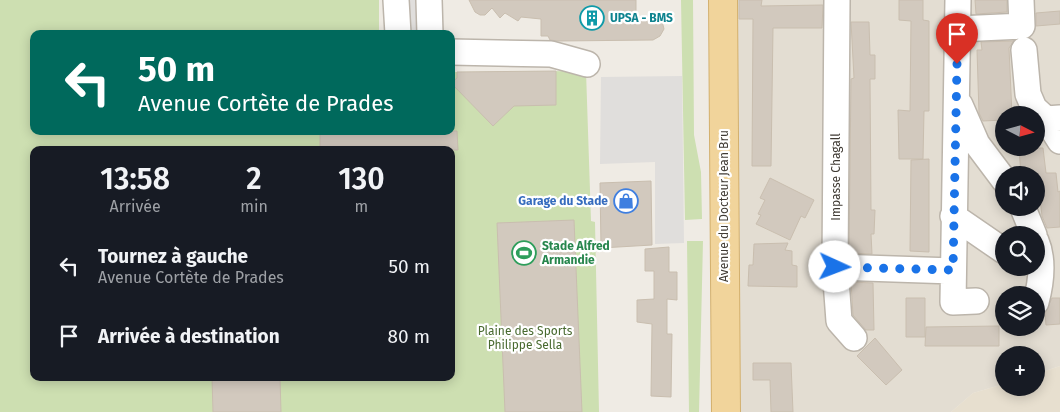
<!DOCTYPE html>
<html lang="fr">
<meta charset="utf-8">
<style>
body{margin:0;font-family:"Fira Sans",sans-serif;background:#242831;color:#f1f3f6;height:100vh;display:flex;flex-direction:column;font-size:19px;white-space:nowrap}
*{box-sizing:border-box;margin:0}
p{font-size:16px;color:#9ea1a6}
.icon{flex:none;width:28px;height:28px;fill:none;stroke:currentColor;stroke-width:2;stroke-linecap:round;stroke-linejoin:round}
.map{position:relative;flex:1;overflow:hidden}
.side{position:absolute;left:30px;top:146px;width:425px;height:235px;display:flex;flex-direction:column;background:#171b24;border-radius:10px;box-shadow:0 2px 12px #0003}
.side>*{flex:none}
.top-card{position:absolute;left:30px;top:30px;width:425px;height:105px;border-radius:10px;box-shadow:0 2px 12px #0003;background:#00695c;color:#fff;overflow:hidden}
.needle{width:32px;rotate:96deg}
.tools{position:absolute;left:995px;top:106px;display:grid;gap:10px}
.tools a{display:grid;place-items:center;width:50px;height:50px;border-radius:50%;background:#171b24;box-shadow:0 2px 12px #0003;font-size:25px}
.pin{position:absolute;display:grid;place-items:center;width:42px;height:42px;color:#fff;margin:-51px -21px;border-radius:50% 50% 50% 0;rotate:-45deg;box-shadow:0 0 5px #0007}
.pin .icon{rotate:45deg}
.me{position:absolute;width:55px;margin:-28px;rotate:92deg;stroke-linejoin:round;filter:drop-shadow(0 0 4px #0008)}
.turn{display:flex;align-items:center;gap:18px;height:105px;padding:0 25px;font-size:22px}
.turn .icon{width:65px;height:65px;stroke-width:2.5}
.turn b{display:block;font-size:35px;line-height:42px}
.eta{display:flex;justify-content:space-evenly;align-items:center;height:85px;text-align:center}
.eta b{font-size:30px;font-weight:600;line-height:35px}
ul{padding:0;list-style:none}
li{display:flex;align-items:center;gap:15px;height:70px;padding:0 25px}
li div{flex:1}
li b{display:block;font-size:19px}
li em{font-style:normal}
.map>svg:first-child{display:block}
</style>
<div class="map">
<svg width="1060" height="412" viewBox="0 0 1060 412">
<rect width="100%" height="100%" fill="#efebe4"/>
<path fill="#e3ddd2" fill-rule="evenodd" d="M734 0H1060V366L1036 374V355H1004V384L973 393 951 412H739ZM1004 115H1036V148H1004ZM1004 175H1036V208H1004ZM1004 235H1036V268H1004ZM1004 295H1036V328H1004Z"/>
<path fill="#e7dfcf" d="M1060 366V412H951L973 393 1004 384V388H1036V374Z"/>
<path fill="#cddfb1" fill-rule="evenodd" d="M0 0H379V34H34V131H451V72L586 71 591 221 595 222 599 412H0ZM34 150H451V378H34Z
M681 0H693L694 135 701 172 702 219 685 220Z
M687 241H703L699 412H689Z"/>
<path fill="#e0dedc" d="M401 0H424L425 34H402Z
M682 76 684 243 655 244V162L600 164 601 77Z"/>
<path fill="#d2c9be" stroke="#c9beaf" d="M469 0H636V18L656 16 662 21 664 29 660 36 653 40 558 41 550 40 548 36H541V19L521 17 518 21 505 13 500 18 492 8 485 15H480L475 12Z
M739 0H762L761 6 823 5 822 28H773L771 166H752L753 19H739Z
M899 0H923V20L929 21V111H924L923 159H899L898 110 910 111 911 21 899 20Z
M975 0H1007V12L976 14Z
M1060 11V24L1036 26V13Z
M851 22H869L870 55H875V79H870L871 210H875L874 234H871L872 254 849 253 851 79 854 78Z
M1014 41 1009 48 1012 115H1004V120L983 121 979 113 977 50H982L981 42Z
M556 71V105L514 106 493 126 451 83 457 78V72Z
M320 131H457L458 150H320Z
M1019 148H1043L1046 173H1056L1058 192 1060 191V227L1047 228 1042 216 1039 190H1036V175H1021Z
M929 159V252L910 251 911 160Z
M770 178 814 200 805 218 801 216 790 240 756 224 761 215 758 214 765 200 760 198Z
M651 181 652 245 601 248 600 183Z
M574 220 582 412H505L497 223Z
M788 243 785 250 792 251V265L797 266V287L748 286 749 265H753L754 244Z
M669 247V272H677V300L667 299V334H672L671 397 651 396 652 324 637 322V300L654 299V271H645V249Z
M851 282 873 283 874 330H866L853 315Z
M906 298H925V337H906Z
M1052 298H1060V324L1046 325 1045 313Z
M999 326V346H925L926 327Z
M875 338 902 370 886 385 857 356Z
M753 363H791L793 412H771L770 380H753Z
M212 378H280L281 412H213Z"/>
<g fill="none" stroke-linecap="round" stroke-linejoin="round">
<g stroke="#bcb5ab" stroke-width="28">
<path id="minor" d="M396 0 398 34
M429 0 430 34
M837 0 835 267 953 271
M958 0 953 302 976 301
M958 29 1022 26 1021 0
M1024 50 1028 94 1034 108 1046 119
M451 52 551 54 587 64
M960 105 977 144 1004 180
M1060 118 1046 119 1060 141
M1023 208 1034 235
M953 216 1004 251
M1036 241C1044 260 1041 283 1036 302
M835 267 839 321 854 338"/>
</g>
<g stroke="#d3b06e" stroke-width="30">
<path id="major" d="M723 0 726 412"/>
</g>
<use href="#minor" stroke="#fff" stroke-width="25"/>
<use href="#major" stroke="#f1d49b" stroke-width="28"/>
</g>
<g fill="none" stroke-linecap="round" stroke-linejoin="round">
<path stroke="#1a73e8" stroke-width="9" stroke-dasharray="0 16.2" d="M835 267 953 270 957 64"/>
</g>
<defs>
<g id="building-ring" transform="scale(1.25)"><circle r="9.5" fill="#fff" stroke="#0f9aa8" stroke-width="1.5"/><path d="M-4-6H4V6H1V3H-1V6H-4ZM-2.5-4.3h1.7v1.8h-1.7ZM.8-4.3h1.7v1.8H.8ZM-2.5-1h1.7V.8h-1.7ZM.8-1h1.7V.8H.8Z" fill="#0f9aa8"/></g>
<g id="shop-ring" transform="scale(1.25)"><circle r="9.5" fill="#fff" stroke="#3f7fe0" stroke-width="1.5"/><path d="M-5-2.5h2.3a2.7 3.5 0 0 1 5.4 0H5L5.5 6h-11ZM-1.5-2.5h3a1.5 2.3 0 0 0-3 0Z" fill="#3f7fe0"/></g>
<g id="stadium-ring" transform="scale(1.25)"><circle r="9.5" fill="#fff" stroke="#2e9e5b" stroke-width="1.5"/><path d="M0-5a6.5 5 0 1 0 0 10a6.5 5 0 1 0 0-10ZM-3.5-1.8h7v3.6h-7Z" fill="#2e9e5b"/></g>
</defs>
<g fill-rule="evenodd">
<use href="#building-ring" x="592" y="18"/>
<use href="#shop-ring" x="626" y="201"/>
<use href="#stadium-ring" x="524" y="253"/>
</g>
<g text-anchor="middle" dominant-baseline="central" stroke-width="4.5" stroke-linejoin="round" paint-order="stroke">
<g font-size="12" font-weight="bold" fill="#0d838f" stroke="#fff" text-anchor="start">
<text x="610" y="18">UPSA - BMS</text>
</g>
<g font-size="12" fill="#403b34" stroke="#fff">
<text transform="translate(836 177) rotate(-90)">Impasse Chagall</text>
<text transform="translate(724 206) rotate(-90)">Avenue du Docteur Jean Bru</text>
</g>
<g font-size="12" font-weight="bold" fill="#366cbe" stroke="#fff" text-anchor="end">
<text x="608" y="201">Garage du Stade</text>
</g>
<g font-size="12" font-weight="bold" fill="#27864d" stroke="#fff" text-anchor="start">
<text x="542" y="246">Stade Alfred<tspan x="542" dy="14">Armandie</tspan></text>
</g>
<g font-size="12" fill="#496a30" stroke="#fff">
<text x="525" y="331">Plaine des Sports<tspan x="525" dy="14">Philippe Sella</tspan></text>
</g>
</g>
</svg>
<div class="tools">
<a><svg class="needle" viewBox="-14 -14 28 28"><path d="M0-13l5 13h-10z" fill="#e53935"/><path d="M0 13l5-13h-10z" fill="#9ea1a6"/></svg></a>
<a><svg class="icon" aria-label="sound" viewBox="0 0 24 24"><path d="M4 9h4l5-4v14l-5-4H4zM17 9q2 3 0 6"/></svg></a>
<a><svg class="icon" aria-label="search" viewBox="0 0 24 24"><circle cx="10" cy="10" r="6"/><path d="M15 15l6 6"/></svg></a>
<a><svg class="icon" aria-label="layers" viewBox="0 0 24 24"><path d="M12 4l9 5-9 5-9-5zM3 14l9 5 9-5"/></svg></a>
<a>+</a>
</div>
<div class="pin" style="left:957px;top:64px;background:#d93025"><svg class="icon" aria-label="arrive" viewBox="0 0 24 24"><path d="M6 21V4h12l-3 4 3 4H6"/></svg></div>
<svg class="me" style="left:835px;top:267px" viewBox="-20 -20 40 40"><circle r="19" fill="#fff"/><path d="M0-13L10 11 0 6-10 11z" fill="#1a73e8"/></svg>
<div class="top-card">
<div class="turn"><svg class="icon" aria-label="left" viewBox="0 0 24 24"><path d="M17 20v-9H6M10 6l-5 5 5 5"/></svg><div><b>50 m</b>Avenue Cortète de Prades</div></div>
</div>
<section class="side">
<div class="eta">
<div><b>13:58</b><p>Arrivée</p></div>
<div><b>2</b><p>min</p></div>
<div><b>130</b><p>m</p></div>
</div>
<ul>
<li><svg class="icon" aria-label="left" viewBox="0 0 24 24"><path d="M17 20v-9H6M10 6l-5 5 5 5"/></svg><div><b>Tournez à gauche</b><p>Avenue Cortète de Prades</p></div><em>50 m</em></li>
<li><svg class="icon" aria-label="arrive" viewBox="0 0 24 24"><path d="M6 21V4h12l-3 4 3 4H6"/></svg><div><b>Arrivée à destination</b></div><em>80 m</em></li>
</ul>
</section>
</div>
